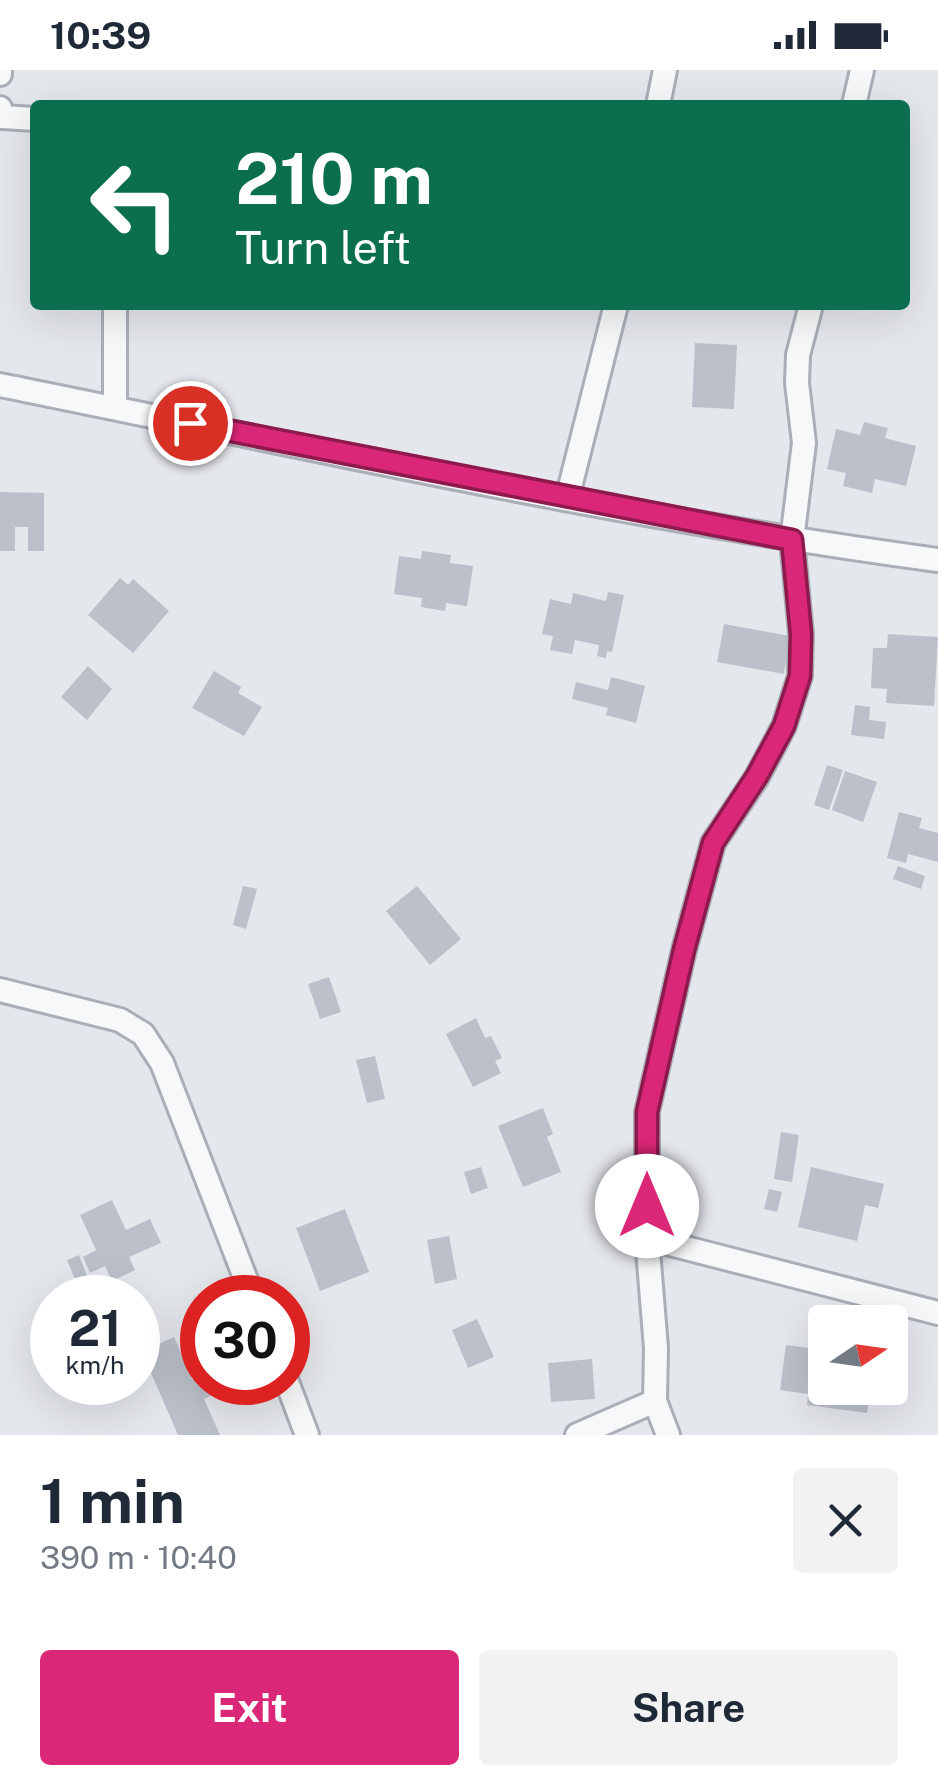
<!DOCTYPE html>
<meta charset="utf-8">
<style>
body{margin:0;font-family:"Public Sans",sans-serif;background:#f2f2f3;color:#1f2937;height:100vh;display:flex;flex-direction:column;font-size:38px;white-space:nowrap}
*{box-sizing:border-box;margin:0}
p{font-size:32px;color:#747a83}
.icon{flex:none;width:55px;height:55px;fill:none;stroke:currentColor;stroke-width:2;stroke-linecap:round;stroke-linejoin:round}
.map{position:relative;height:1365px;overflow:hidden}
.side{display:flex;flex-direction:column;background:#fff;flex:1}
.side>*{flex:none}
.hud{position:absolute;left:30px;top:30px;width:880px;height:210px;border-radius:10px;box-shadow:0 10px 40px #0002;background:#0b6e4f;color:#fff;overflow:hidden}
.needle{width:65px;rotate:77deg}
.controls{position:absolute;left:808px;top:1235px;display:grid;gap:20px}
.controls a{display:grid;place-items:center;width:100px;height:100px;border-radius:10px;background:#fff;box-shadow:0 10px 40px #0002;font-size:50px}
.speed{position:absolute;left:30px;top:1205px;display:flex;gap:20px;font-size:50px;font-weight:700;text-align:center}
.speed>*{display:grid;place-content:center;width:130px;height:130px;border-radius:50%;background:#fff;box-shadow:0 10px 40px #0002;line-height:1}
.speed small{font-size:25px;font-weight:400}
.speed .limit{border:15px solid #d22;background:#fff;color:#111}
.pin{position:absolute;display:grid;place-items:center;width:85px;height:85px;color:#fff;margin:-42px;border:5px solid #fff;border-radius:50%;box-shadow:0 2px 10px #0007}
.me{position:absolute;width:110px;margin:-55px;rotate:0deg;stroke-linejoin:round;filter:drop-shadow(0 0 8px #0008)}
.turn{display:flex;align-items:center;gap:35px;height:210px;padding:0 40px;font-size:45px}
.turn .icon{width:130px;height:130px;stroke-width:2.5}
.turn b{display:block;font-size:70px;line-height:85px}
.round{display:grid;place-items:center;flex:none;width:105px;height:105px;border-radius:10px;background:#f2f2f3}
.head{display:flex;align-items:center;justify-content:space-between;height:170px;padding:0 40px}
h1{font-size:60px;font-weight:700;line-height:75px}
.button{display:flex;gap:20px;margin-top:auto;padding:20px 40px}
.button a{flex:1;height:115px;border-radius:10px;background:#db2777;color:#fff;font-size:40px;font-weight:700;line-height:115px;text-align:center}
.button a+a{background:#f2f2f3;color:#1f2937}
.status{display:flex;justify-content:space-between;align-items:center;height:70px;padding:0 50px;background:#fff;direction:ltr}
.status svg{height:28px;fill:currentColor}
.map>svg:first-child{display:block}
</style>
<div class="status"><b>10:39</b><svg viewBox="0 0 49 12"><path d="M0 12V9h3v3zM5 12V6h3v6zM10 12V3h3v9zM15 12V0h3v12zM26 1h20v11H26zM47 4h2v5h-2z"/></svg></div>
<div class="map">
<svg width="938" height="1365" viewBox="0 0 938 1365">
<rect width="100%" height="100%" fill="#e4e7ec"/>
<path fill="#bbc0ca" d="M695 273 737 275 734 339 692 337Z
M864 352 888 358 885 368 916 376 906 416 875 409 872 423 843 416 846 403 827 399 836 359 860 365Z
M0 422 44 423V481H28V457H15V481H0Z
M422 481 451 485 450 493 473 496 467 536 446 533 445 541 421 537 422 528 394 524 399 486 421 489Z
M120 508 128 515 133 509 169 541 133 583 88 545Z
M608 522 624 525 612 582 607 581 606 588 597 586 599 575 575 570 572 584 550 580 553 566 542 564 550 529 571 534 573 523 606 531Z
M724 554 790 566 784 604 717 592Z
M888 564 938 567 934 636 886 633 887 619 871 618 873 578H887Z
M88 596 112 619 87 650 61 627Z
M214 601 241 617 238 623 262 637 244 666 192 638Z
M611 607 645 616 636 653 606 645 608 638 572 629 576 612 608 620Z
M855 635 870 637 869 650 886 652 884 669 851 665Z
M827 695 843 700 829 740 814 735Z
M845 701 877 712 863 752 832 740Z
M899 742 922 748 919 758 938 763V792L908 784 906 793 887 788Z
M898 796 925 806 921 819 893 809Z
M243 816 257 819 246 859 233 855Z
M417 816 461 869 430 895 386 841Z
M329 907 341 942 320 949 308 914Z
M476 948 485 968 491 966 502 988 495 991 501 1003 473 1017 446 964Z
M375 986 385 1029 367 1033 356 990Z
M543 1038 553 1064 547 1067 561 1102 523 1117 498 1056Z
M781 1062 799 1065 792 1112 774 1109Z
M481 1097 488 1118 471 1124 464 1102Z
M811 1097 884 1114 878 1138 865 1135 857 1171 798 1157Z
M769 1119 782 1122 777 1142 764 1139Z
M112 1130 126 1160 150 1149 161 1173 129 1187 135 1200 112 1211 105 1196 90 1203 83 1187 96 1180 80 1145Z
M345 1139 369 1202 320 1221 296 1158Z
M449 1166 457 1209 435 1214 427 1170Z
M79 1185 91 1216 80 1221 67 1190Z
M477 1249 494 1287 468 1298 452 1260Z
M174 1267 192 1309 202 1304V1312H212L217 1323 204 1329 220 1365H178L142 1282Z
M786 1275 825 1280V1318H870L867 1343 807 1335 808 1324 780 1320Z
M592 1289 595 1329 551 1332 548 1293Z"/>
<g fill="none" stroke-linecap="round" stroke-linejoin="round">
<g stroke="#a9aeb7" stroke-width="28">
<path id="minor" d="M0 4V0
M658 35 665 0
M854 35 862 0
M0 38 3 47 35 49
M115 235V338
M0 315C312 378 623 448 938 490
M567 429 616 235
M0 920 120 950 143 964 162 993 253 1228
M647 1168 938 1243
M287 1312 307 1365
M577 1365 655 1331
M668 1365 655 1331 656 1278 647 1168V1042L684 880 713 773 757 707 784 656 800 606 801 564 792 470 804 373 797 313 798 285 811 235"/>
</g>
<use href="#minor" stroke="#f7f8fa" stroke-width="22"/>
</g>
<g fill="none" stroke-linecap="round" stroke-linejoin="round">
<g stroke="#8e194d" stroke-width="25">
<path id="route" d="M190 353 792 470 801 564 800 606 784 656 757 706 713 773 684 880 647 1042V1136"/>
</g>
<use href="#route" stroke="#db2777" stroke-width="18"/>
</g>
</svg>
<div class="controls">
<a><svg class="needle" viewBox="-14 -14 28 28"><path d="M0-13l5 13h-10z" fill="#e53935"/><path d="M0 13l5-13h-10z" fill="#747a83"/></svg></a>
</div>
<div class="speed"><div>21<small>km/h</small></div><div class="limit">30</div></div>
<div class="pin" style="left:190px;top:353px;background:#d93025"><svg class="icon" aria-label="arrive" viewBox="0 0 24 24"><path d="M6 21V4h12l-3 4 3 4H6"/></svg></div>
<svg class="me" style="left:647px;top:1136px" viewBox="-20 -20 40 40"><circle r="19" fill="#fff"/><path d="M0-13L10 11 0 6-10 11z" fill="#db2777"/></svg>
<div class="hud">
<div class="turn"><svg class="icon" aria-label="left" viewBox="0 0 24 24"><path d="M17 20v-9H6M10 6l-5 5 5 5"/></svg><div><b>210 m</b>Turn left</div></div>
</div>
</div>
<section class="side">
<div class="head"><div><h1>1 min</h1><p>390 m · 10:40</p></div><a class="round"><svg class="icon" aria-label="close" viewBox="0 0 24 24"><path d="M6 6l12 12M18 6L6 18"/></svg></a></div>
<div class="button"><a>Exit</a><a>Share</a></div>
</section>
